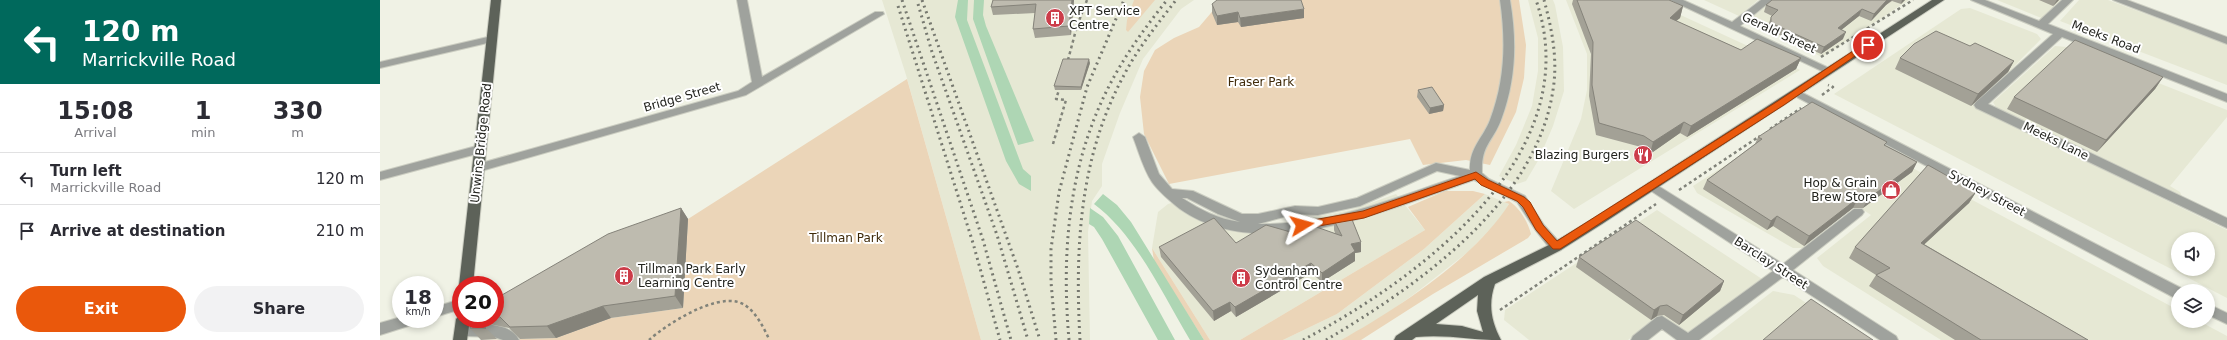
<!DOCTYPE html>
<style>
body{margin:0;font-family:"DejaVu Sans",sans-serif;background:#f2f2f3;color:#2b2b33;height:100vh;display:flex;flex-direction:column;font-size:15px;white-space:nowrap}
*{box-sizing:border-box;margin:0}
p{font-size:13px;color:#7c7c81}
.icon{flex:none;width:22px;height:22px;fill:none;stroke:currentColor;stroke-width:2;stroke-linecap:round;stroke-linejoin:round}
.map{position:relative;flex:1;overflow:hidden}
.side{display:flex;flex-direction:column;background:#fff;width:380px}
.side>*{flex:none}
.top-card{background:#00695c;color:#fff;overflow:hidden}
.buttons{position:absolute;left:1791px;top:232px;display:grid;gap:8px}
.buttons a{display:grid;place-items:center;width:44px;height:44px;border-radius:50%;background:#fff;box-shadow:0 2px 6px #0003;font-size:20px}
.speed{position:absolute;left:12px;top:276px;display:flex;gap:8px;font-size:20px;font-weight:700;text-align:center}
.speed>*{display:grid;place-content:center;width:52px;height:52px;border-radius:50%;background:#fff;box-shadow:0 2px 6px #0003;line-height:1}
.speed small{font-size:10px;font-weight:400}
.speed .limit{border:6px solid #d22;background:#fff;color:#111}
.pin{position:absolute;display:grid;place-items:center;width:34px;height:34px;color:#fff;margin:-17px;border:2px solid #fff;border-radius:50%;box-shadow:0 1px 4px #0007}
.me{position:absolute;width:44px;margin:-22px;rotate:82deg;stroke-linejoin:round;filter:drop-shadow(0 0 3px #0008)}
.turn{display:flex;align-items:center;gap:14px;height:84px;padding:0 16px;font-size:18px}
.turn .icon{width:52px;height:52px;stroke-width:2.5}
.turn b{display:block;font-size:28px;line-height:34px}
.eta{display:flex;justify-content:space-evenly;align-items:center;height:68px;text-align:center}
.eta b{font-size:24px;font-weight:800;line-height:28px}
.button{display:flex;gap:8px;margin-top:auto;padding:8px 16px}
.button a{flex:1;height:46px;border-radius:24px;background:#ea580c;color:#fff;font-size:16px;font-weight:800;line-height:46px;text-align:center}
.button a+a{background:#f2f2f3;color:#2b2b33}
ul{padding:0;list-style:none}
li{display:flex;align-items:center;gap:12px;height:52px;padding:0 16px;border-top:1px solid #e1e1e2}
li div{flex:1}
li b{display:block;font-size:15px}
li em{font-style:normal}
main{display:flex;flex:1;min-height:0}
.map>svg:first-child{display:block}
</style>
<main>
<section class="side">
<div class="top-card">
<div class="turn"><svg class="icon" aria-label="left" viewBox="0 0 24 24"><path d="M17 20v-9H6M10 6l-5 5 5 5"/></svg><div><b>120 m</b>Marrickville Road</div></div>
</div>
<div class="eta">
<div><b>15:08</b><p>Arrival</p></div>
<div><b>1</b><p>min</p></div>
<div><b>330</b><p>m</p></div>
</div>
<ul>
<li><svg class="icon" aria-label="left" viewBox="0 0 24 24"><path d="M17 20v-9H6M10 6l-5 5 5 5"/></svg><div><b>Turn left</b><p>Marrickville Road</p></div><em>120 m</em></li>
<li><svg class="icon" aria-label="arrive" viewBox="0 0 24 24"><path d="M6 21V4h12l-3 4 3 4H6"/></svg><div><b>Arrive at destination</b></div><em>210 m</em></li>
</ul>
<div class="button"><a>Exit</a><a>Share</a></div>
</section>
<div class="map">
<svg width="1847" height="340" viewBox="0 0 1847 340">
<rect width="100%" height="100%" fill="#f0f2e5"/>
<path fill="#e6e8d4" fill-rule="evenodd" d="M502 0H814L801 9 763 59 740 113 722 164V186L712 201 708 232 710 340H601L526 75Z
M1148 0H1173L1175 5 1183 47 1184 91 1173 126 1159 159 1146 181 1137 184 1119 176 1136 145 1152 106 1158 71V38Z
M1186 0H1268L1420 70 1194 209 1171 191 1201 119 1207 90V54Z
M1324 0H1378L1359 16Z
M1394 0H1529L1442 57 1367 21Z
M1617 0H1687L1664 19Z
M1699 0H1728L1847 44V85L1680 21Z
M1590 8 1657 34 1661 39 1594 107 1847 230V298L1454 94 1581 9ZM1798 239H1828V269H1798Z
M1675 46 1687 47 1847 110V117L1790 186 1800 192 1803 199 1618 111 1613 102Z
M1428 112 1798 310V321H1819L1847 336V340H1561L1443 266 1437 258 1491 215 1476 205 1423 248H1413L1317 193 1313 186Z
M1016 194 1045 230 860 340H830L772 248 778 212 788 204 799 201 806 200 821 209 860 224H898L971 210Z
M1105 194 1129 204 1119 220 1088 252 1033 295 998 320 961 340H903L957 314 1044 249Z
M1277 210 1382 279 1308 337 1278 315 1248 340H1149L1124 320 1125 310Z
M1393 291 1414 295 1483 340H1330Z"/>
<path fill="#ebd5b8" d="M754 0H775L748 32 746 30 747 20Z
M842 0H1139L1146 45 1144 78 1136 112 1110 165 1086 160 1043 165 1030 139 789 184 764 134 760 97 764 71 775 50 794 38 819 27Z
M527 79 601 340H101L176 338 231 318 303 308 308 219Z
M1065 191H1093L1105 194 1044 249 957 314 903 340H860L1045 230 1028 207Z
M1129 201C1139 207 1148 222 1151 234L1148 238 1053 294 981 340H961C1017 309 1094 259 1129 204L1124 202Z
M772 248 830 340H824L774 261Z"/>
<path fill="#aed6b4" d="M578 0H588L587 20 643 169 651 176V191L639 184 626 161 575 17Z
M594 0H604L603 15 606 26 654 141 638 145 593 19Z
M723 194 737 205 751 222 824 340H810C783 295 756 235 714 204Z
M710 208 723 217 738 236 795 340H778L722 239 714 227 709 224Z"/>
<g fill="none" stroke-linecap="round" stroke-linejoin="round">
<g stroke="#cbcdc1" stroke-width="2">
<path id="minor" d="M357 0H367L382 77 495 12H503L504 14 366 95 98 172 94 171 92 168 94 165 358 91 372 82Z
M1120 0H1130C1137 42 1136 80 1121 120 1112 143 1101 145 1102 173L1109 179 1145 196 1164 225 1181 244 1182 247 1181 250H1171L1156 231 1137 202 1094 180C1010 208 883 267 800 209 790 201 779 192 772 182 763 168 759 152 753 137L759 133 765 137 779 174 792 189 813 191 862 214H878L915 206 938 207 977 198 1056 163 1090 170C1089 148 1103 138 1110 120 1125 80 1126 42 1120 0ZM1057 171 1080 176C1010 199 954 225 878 224L915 214 938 215 980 206ZM802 198H807L838 214 860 222C838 219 821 210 802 198Z
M1290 0H1303L1352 22 1381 0H1392L1360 26 1453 70 1452 72H1444Z
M1591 0H1605L1659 21 1682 0H1693L1668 24 1847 94V102L1682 37 1608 104 1847 218V228L1596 108 1594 105 1596 102 1673 34Z
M1733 0H1747L1847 37V44Z
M112 36 117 39 116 41 0 68V62Z
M1417 90 1803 289 1804 291H1798V298L1793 297 1413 95 1411 93 1413 91Z
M100 145 104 146 106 149 104 152 0 180V172Z
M1272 182 1403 264 1474 209H1482L1484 212 1482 215 1413 270 1516 336 1518 340H1500L1403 277 1319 340H1297L1282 329 1268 340H1251L1253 336 1277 317 1282 316 1308 333 1393 271 1268 189 1266 186 1268 183Z
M81 299V309L55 317V307Z
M1828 304 1847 313V324L1828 315Z
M21 317V319H40L38 323 0 335V323Z
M82 324C100 325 130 321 139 340H123L114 337 82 336 77 334 75 330 77 326Z"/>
</g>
<g stroke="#cbcdc1" stroke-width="2">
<path id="major" d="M111 0H121L93 285H81V288L79 285Z
M1552 0H1564L1222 224 1181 250 1115 284C1108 304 1111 321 1121 340 1090 340 1067 334 1036 337L1032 340H1014L1016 336 1104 277 1171 244 1214 218ZM1098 295 1097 311 1103 332 1082 326 1056 324Z
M81 314V319H90L87 340H73L76 319Z"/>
</g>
<path stroke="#81837a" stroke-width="2.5" stroke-dasharray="3 3" stroke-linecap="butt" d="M1441 57 1533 0
M688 60 697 26 707 0
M1442 95 1453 87 1448 85
M1390 129 1421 108
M673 144 686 100 676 99 679 90
M1299 190 1380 136
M1120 310 1276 204
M269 340C287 324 333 295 358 302 373 306 383 326 389 339"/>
<use href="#minor" fill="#9fa29d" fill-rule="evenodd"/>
<use href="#major" fill="#5d6259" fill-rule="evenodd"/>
<path stroke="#76786f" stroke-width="3" stroke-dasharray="2 4" stroke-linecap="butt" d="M522 0 603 240 631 340
M542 0 638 269 660 340
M538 4 552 52 617 235 648 340
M518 6 593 243 620 340
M676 340 671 282V249L679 192 707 87 744 0
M689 340C681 248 689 157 735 75 750 48 768 24 787 0
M700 340C695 249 699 159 743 77 757 49 777 25 796 0
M923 340C1040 278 1209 154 1156 0
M946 340C1037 286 1156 204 1173 90 1178 60 1172 29 1164 0"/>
</g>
<path fill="#a3a196" d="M613 0H694L691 35 655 38 653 29 655 13 613 15 611 7Z
M1193 0H1289L1303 6 1300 18 1296 21 1361 50 1421 58 1416 69 1307 137 1300 133 1270 154 1261 147 1216 135 1209 96 1211 54 1192 4Z
M1392 0H1525L1521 4 1512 1 1506 5 1491 21 1479 16 1461 30 1463 39 1441 54 1389 30V23L1391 17 1392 16 1384 12 1386 5Z
M1659 0H1679L1673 6Z
M832 4 924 18 861 27 858 22 837 25 832 13Z
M1590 46 1634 61 1628 72 1591 106 1515 69 1520 58Z
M710 63 701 90H675L674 86Z
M1783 77 1775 89 1717 152 1627 109 1634 97Z
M1038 90 1064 105 1063 111 1049 114 1037 97Z
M1378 137 1507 142 1505 145 1537 162 1532 172 1483 208H1473L1424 246 1393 226 1387 230 1323 189 1327 180 1375 144Z
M1596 192 1589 203 1544 244 1708 340H1575L1489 286 1496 275 1469 258 1475 247Z
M301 208 308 219 303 308 231 318 176 338 140 339 129 328 104 323 100 319H115V299Z
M954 220 981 252 975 253V261L942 282 931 273 856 317 851 311 834 321 781 257 779 247 856 243 914 233H955L954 230Z
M1199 257 1344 281 1340 291 1299 325 1284 315 1277 316 1271 320 1196 267Z
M90 328H106L117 339 101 340Z"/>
<path fill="#85837a" d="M692 0H694L691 35 689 26Z
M1507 0H1512L1506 5 1491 21 1494 14Z
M1522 0H1525L1521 4Z
M1677 0H1679L1673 6Z
M1303 6 1300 18 1286 29 1290 18Z
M924 9V18L861 27 860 18Z
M1482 9 1479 16 1455 35 1458 28Z
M858 12V22L837 25V16Z
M1466 32 1463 39 1441 54 1444 47Z
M1421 58 1416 69 1307 137 1311 126Z
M709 59 710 63 701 90V87Z
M1634 61 1628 72 1591 106 1598 94Z
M1783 77 1775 89 1717 152 1726 140Z
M1064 105 1063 111 1049 114 1050 108Z
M1304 122 1300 133 1270 154 1273 142Z
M1537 162 1532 172 1483 208 1488 199Z
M1596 192 1589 203 1534 254 1541 243Z
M1478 198 1473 208 1424 246 1429 236Z
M301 208 308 219 303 308 295 296Z
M1397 216 1393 226 1387 230 1391 221Z
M981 242V252L975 253V261L942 282V273L971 244Z
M931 263V273L856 317 855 307Z
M1344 281 1340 291 1299 325 1303 315Z
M850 302 851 311 834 321 833 311Z
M223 306 231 318 176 338 167 326Z
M1280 306 1277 316 1271 320 1274 310Z"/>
<path fill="#bebbaf" stroke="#85837a" d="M613 0H692L689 26 653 29 656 4 611 7Z
M837 0H921L924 9 860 18 858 12 837 16 832 4Z
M1197 0H1289L1303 6 1290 18 1361 50 1377 39 1421 58 1311 126 1304 122 1273 142 1264 136 1219 123 1212 85 1213 42Z
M1392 0H1507L1494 14 1482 9 1458 28 1466 32 1444 47 1391 23V17L1398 10 1386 5Z
M1556 31 1590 46 1595 43 1634 61 1598 94 1520 58 1534 44Z
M1695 40 1783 77 1726 140 1634 97Z
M683 59H709L701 87 674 86Z
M1052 87 1064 105 1050 108 1038 90Z
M1432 102 1507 142 1504 145 1537 162 1488 199 1478 198 1429 236 1397 216 1391 221 1327 180 1382 139 1378 137Z
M1548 165 1596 192 1541 243 1708 340H1601L1496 275 1510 268 1475 247Z
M301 208 295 296 223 306 167 326 130 327 120 317 115 316V299L228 234Z
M971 217 981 242 971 244 975 251 942 273 931 263 855 307 850 302 833 311 779 247 834 218 856 243 886 225 914 233 925 223 962 236 954 220Z
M1256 220 1344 281 1303 315 1287 305 1280 306 1274 310 1199 257Z
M1431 299 1493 340H1383Z
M91 326 106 328H90Z"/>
<path fill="#ea580c" stroke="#983908" d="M1485 43 1491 45 1404 105 1180 249H1173L1156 230 1143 207 1137 201 1101 185 1095 179 984 218 922 229 917 225 922 222 983 211 1096 172 1108 180 1144 197 1150 202 1163 225 1177 241 1398 101Z"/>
<defs>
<g id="building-disc" transform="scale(1)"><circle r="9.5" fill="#cc3c49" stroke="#fff"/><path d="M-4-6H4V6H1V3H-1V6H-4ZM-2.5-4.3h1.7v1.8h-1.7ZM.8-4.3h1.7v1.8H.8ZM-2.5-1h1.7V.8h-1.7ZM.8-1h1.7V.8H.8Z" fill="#fff"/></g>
<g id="restaurant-disc" transform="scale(1)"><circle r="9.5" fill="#cc3c49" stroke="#fff"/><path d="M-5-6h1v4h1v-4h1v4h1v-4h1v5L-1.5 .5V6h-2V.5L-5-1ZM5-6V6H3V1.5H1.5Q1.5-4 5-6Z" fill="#fff"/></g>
<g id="shop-disc" transform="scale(1)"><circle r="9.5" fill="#cc3c49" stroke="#fff"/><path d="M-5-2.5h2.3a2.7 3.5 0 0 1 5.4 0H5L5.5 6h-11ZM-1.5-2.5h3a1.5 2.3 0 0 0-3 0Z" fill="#fff"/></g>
</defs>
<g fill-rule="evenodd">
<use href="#building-disc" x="675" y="18"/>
<use href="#restaurant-disc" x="1263" y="155"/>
<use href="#shop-disc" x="1511" y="190"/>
<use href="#building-disc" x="244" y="276"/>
<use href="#building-disc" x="861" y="278"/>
</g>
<g text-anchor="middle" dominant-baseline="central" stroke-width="4" stroke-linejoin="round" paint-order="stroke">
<g font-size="12" fill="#22231e" stroke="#fff" text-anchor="start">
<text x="689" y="11">XPT Service<tspan x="689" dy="14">Centre</tspan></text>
<text x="1249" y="155" text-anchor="end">Blazing Burgers</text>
<text x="1497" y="183" text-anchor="end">Hop &amp; Grain<tspan x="1497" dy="14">Brew Store</tspan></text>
<text x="258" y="269">Tillman Park Early<tspan x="258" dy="14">Learning Centre</tspan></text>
<text x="875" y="271">Sydenham<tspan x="875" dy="14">Control Centre</tspan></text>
</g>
<g font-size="12" fill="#22231e" stroke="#fff">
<text transform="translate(1399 33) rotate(25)">Gerald Street</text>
<text transform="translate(1726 37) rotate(21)">Meeks Road</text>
<text transform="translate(302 97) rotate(-16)">Bridge Street</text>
<text transform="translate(1676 141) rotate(26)">Meeks Lane</text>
<text transform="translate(101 143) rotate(-84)">Unwins Bridge Road</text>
<text transform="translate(1607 193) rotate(28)">Sydney Street</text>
<text transform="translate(1391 263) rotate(33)">Barclay Street</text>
</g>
<g font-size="12" fill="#3f2a09" stroke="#fff">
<text x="881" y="82">Fraser Park</text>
<text x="466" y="238">Tillman Park</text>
</g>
</g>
</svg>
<div class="buttons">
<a><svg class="icon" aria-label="sound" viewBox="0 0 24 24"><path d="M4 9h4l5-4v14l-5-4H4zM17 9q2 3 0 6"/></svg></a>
<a><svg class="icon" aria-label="layers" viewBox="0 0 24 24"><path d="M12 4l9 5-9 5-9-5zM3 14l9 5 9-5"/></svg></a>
</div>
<div class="speed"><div>18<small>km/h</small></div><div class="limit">20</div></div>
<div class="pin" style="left:1488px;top:45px;background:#d93025"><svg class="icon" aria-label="arrive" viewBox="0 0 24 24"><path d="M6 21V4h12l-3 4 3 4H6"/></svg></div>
<svg class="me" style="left:922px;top:225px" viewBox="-20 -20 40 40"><path d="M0-17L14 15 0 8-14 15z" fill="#ea580c" stroke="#fff" stroke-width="4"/></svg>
</div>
</main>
